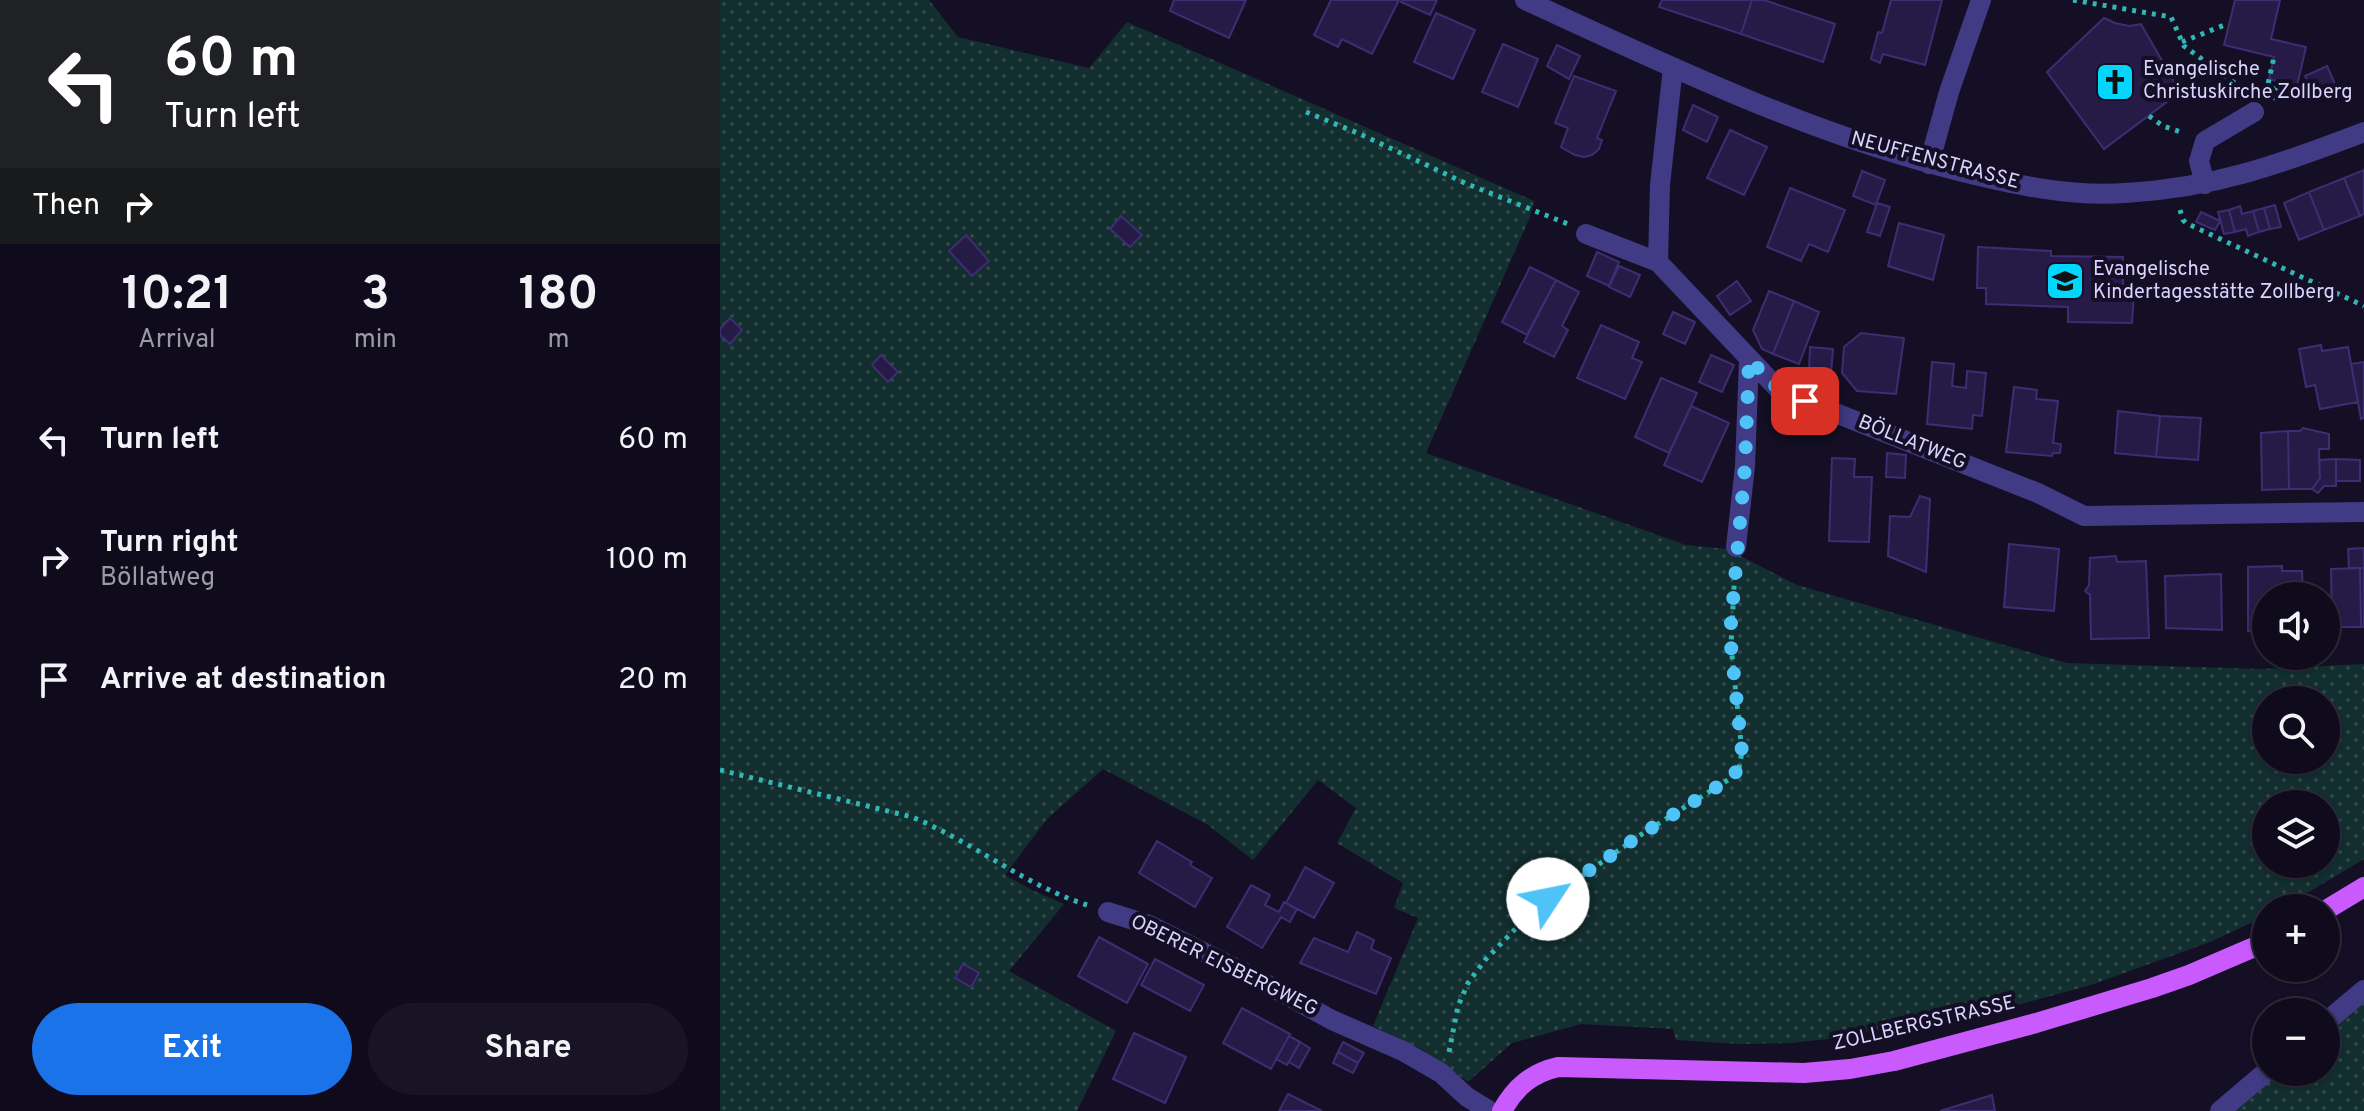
<!DOCTYPE html>
<meta charset="utf-8">
<style>
body{margin:0;font-family:Overpass,sans-serif;background:#181425;color:#f1f3f6;height:100vh;display:flex;flex-direction:column;font-size:30px;white-space:nowrap}
*{box-sizing:border-box;margin:0}
p{font-size:26px;color:#9b9ba3}
.icon{flex:none;width:44px;height:44px;fill:none;stroke:currentColor;stroke-width:2;stroke-linecap:round;stroke-linejoin:round}
.map{position:relative;flex:1;overflow:hidden}
.sheet{display:flex;flex-direction:column;background:#0f0b1c;width:720px}
.sheet>*{flex:none}
.guide{background:#202124;color:#fff;overflow:hidden}
.fabs{position:absolute;left:1532px;top:582px;display:grid;gap:16px}
.fabs a{display:grid;place-items:center;width:88px;height:88px;border-radius:50%;background:#0f0b1c;box-shadow:0 2px 6px #0004,0 0 0 2px #2f2b3b;font-size:40px}
.pin{position:absolute;display:grid;place-items:center;width:68px;height:68px;color:#fff;margin:-34px;border-radius:16px;box-shadow:0 4px 12px #0006}
.me{position:absolute;width:88px;margin:-44px;rotate:56deg;stroke-linejoin:round;filter:drop-shadow(0 0 6px #0008)}
.turn{display:flex;align-items:center;gap:28px;height:168px;padding:0 32px;font-size:36px}
.turn .icon{width:104px;height:104px;stroke-width:2.5}
.turn b{display:block;font-size:56px;line-height:68px}
.then{display:flex;align-items:center;height:76px;padding:0 32px;background:#0003;gap:16px;font-size:30px}
.eta{display:flex;justify-content:space-evenly;align-items:center;height:136px;text-align:center}
.eta b{font-size:48px;font-weight:700;line-height:56px}
.button{display:flex;gap:16px;margin-top:auto;padding:16px 32px}
.button a{flex:1;height:92px;border-radius:48px;background:#1a73e8;color:#fff;font-size:32px;font-weight:700;line-height:92px;text-align:center}
.button a+a{background:#181425;color:#f1f3f6}
ul{padding:0;list-style:none}
li{display:flex;align-items:center;gap:24px;height:120px;padding:0 32px}
li div{flex:1}
li b{display:block;font-size:30px}
li em{font-style:normal}
main{display:flex;flex:1;min-height:0}
.map>svg:first-child{display:block}
</style>
<main>
<section class="sheet">
<div class="guide">
<div class="turn"><svg class="icon" aria-label="left" viewBox="0 0 24 24"><path d="M17 20v-9H6M10 6l-5 5 5 5"/></svg><div><b>60 m</b>Turn left</div></div>
<div class="then">Then<svg class="icon" aria-label="right" viewBox="0 0 24 24"><path d="M7 20v-9h11M14 6l5 5-5 5"/></svg></div>
</div>
<div class="eta">
<div><b>10:21</b><p>Arrival</p></div>
<div><b>3</b><p>min</p></div>
<div><b>180</b><p>m</p></div>
</div>
<ul>
<li><svg class="icon" aria-label="left" viewBox="0 0 24 24"><path d="M17 20v-9H6M10 6l-5 5 5 5"/></svg><div><b>Turn left</b></div><em>60 m</em></li>
<li><svg class="icon" aria-label="right" viewBox="0 0 24 24"><path d="M7 20v-9h11M14 6l5 5-5 5"/></svg><div><b>Turn right</b><p>Böllatweg</p></div><em>100 m</em></li>
<li><svg class="icon" aria-label="arrive" viewBox="0 0 24 24"><path d="M6 21V4h12l-3 4 3 4H6"/></svg><div><b>Arrive at destination</b></div><em>20 m</em></li>
</ul>
<div class="button"><a>Exit</a><a>Share</a></div>
</section>
<div class="map">
<svg width="1644" height="1111" viewBox="0 0 1644 1111">
<defs>
<pattern id="garden-dots" width="8" height="8" patternUnits="userSpaceOnUse" patternTransform="scale(2)"><rect width="8" height="8" fill="#122e2f"/><path d="M2 2h.1M6 6h.1" fill="none" stroke="#344b4e" stroke-width="1.8" stroke-linecap="round"/></pattern>
</defs>
<rect width="100%" height="100%" fill="#140f25"/>
<path fill="url(#garden-dots)" fill-rule="evenodd" d="M0 0H209L238 37 369 68 407 22 814 201 810 217 706 453 966 545 1007 549 1077 585 1347 663 1539 669 1644 664V859L1562 908H1546V916L1490 942 1371 985 1220 1026 1187 1024 1117 1038 1071 1043 1020 1044 956 1040 953 1029 861 1024 792 1043 748 1082 703 1050 653 1026 698 918 674 908 683 883 617 843 636 808 598 780 533 860 488 825 383 769 327 819 285 875 312 890 344 904 289 971 396 1031 357 1111H0ZM1546 700H1606V760H1546ZM1546 804H1606V864H1546Z
M1644 1000V1111H1512L1558 1072H1606V1032Z"/>
<path fill="#261b46" stroke="#3e2d72" stroke-width="2" d="M454 0H526L509 38 450 11Z
M611 0H679L652 54 622 39 618 47 594 35Z
M682 0H717L710 15 681 2Z
M942 0H1032L1021 34 939 7Z
M1032 0H1044L1115 24 1103 62 1021 34Z
M1171 0H1222L1205 65 1163 54 1160 63 1151 59 1158 32 1162 33Z
M1515 0H1560L1551 39 1586 47 1577 86 1549 79 1554 57 1504 45Z
M716 13 755 30 733 79 694 62Z
M1384 18 1395 23 1409 26 1421 24 1460 92 1384 149 1327 72Z
M783 44 818 59 798 107 762 92Z
M837 45 860 56 849 79 827 66Z
M1607 66 1618 91 1596 100 1585 76Z
M854 76 896 91 877 138 882 140 879 149 872 155 864 157 855 155 841 147 848 128 835 123Z
M973 105 998 117 987 142 963 130Z
M1010 130 1047 147 1024 195 987 178Z
M1644 170V214L1640 216 1624 178Z
M1142 171 1165 180 1156 205 1133 196Z
M1624 178 1640 216 1604 230 1589 192Z
M1070 188 1125 210 1108 252 1089 244 1081 261 1047 247Z
M1589 192 1604 230 1579 240 1564 203Z
M1157 203 1170 207 1160 236 1147 232Z
M1555 205 1561 227 1550 229 1544 208Z
M1520 206 1522 214 1533 211 1539 232 1528 236 1526 229 1515 232 1509 210Z
M1544 208 1550 229 1539 232 1533 211Z
M1509 210 1515 232 1504 234 1498 212Z
M1481 212 1500 221 1495 230 1476 222Z
M401 216 422 235 410 247 390 229Z
M1179 223 1224 235 1213 280 1168 266Z
M246 235 269 261 252 276 229 251Z
M1258 247 1331 251V256L1403 257V285H1399V293L1414 294 1412 323 1348 322V307L1266 304V288H1257Z
M877 252 899 262 889 286 867 276Z
M899 266 920 275 910 297 889 287Z
M810 267 836 280 807 335 782 322Z
M836 280 859 292 842 326 848 330 834 357 804 342Z
M1017 281 1031 301 1010 315 997 296Z
M1049 291 1074 301 1053 354 1042 349 1033 330Z
M1074 301 1099 312 1079 364 1053 354Z
M953 312 975 322 965 344 943 334Z
M10 318 22 330 10 344 0 335V329Z
M881 325 919 342 912 358 922 362 905 399 857 378Z
M1141 333 1184 338 1176 394 1137 391 1122 373 1124 347Z
M1601 345 1602 351 1628 347 1638 402 1600 409 1595 385 1586 387 1579 349Z
M1090 347 1113 349 1111 373 1089 371Z
M161 355 178 372 168 382 152 365Z
M991 355 1014 365 1002 392 979 382Z
M1212 362 1234 364 1232 386 1246 388 1247 371 1266 373 1262 416 1253 415 1252 429 1207 424Z
M1644 362V418L1641 419 1631 364Z
M941 378 977 393 949 453 915 437Z
M1294 387 1317 390 1316 399 1338 401 1333 443 1341 444 1340 453H1333L1332 456 1286 452Z
M971 406 1009 423 982 482 944 465Z
M1398 411 1440 416 1436 457 1395 453Z
M1440 416 1481 418 1478 460 1436 457Z
M1583 428 1609 434V449H1599L1600 478 1592 489H1569L1568 431H1580Z
M1568 431 1569 489 1542 490 1541 433Z
M1167 453 1186 455 1185 478 1166 477Z
M1112 458 1135 459 1134 477H1152L1149 542 1109 541Z
M1616 459V486H1604L1598 493 1592 489 1600 478 1599 460Z
M1616 459 1640 460V481H1616Z
M1200 496 1210 499 1206 572 1168 556 1170 516 1190 517Z
M1289 544 1339 549 1334 611 1284 607Z
M1644 548V568H1629L1628 549Z
M1396 556 1397 562 1426 561 1429 638 1371 639 1370 595 1365 591 1369 585 1370 558Z
M1562 566V571H1582L1583 596H1546V631H1528V567Z
M1640 568H1644V627H1641Z
M1640 568 1641 627H1612L1611 569Z
M1501 574 1502 630 1446 628 1445 576Z
M437 841 472 862 470 865 492 878 475 907 419 873Z
M585 867 614 883 594 918 566 903Z
M531 885 550 895 545 905 559 912 564 902 577 909 570 922 561 917 542 948 507 927Z
M637 932 654 940 651 949 671 958 656 994 580 963 594 938 628 952Z
M379 937 428 964 407 1003 358 976Z
M435 959 484 985 470 1011 421 985Z
M243 964 259 973 251 987 235 978Z
M522 1008 570 1034 551 1069 503 1043Z
M414 1033 466 1057 445 1103 393 1079Z
M569 1036 580 1042 567 1065 556 1059Z
M580 1042 590 1048 579 1068 569 1062Z
M623 1042 644 1053 638 1063 618 1052Z
M618 1052 638 1063 633 1073 613 1063Z
M568 1094 602 1111H559Z
M1272 1095 1275 1111H1220Z"/>
<g fill="none" stroke-linecap="round" stroke-linejoin="round">
<path stroke="#30b6b5" stroke-width="5" stroke-dasharray="4 6" stroke-linecap="butt" d="M1353 0 1451 17 1464 46 1520 87 1523 93
M1462 42 1507 24
M1546 93 1554 57
M1553 100 1557 81
M586 112 640 134 747 184 848 224
M1429 116 1443 126 1464 133
M1460 210 1463 220 1466 223 1644 306
M0 770 192 817C253 842 304 885 367 905
M729 1052 738 1006 748 983 765 960 815 909 919 836 1011 778 1019 768 1022 752 1011 646 1015 568"/>
<path stroke="#413a84" stroke-width="20" d="M805 0C947 65 1091 135 1243 172 1296 185 1351 197 1405 193 1495 188 1561 164 1644 132
M953 67 940 185 938 262 1060 391 1318 493 1364 516 1644 512
M1209 164 1229 92 1261 0
M1485 184 1479 161 1485 141 1534 112
M866 234 938 262
M1016 547 1025 466 1029 359
M388 912 429 925 537 979 612 1020 683 1051 721 1073 747 1097 770 1111
M1606 1022 1644 990
M1500 1111 1546 1072"/>
<path stroke="#c95bfe" stroke-width="20" d="M1606 910 1644 887
M782 1111C795 1087 812 1073 838 1067L1084 1073 1130 1069 1174 1061 1316 1023 1432 988 1469 975 1546 942"/>
</g>
<g fill="none" stroke-linecap="round" stroke-linejoin="round">
<path stroke="#4fc3f7" stroke-width="14" stroke-dasharray="0 25.2" d="M828 899 919 836 1011 778 1019 768 1022 752 1011 646V623L1025 466 1029 359 1060 391 1085 401"/>
</g>
<defs>
<g id="church-square" transform="scale(2)"><rect x="-9" y="-9" width="18" height="18" rx="4" fill="#02d6fc" stroke="#140f25"/><path d="M-1.2-6h2.4v3.5h3.3v2.4h-3.3V6h-2.4V-.1h-3.3v-2.4h3.3Z" fill="#111"/></g>
<g id="school-square" transform="scale(2)"><rect x="-9" y="-9" width="18" height="18" rx="4" fill="#02d6fc" stroke="#140f25"/><path d="M0-5L7-2L0 1L-7-2ZM-4 1L0 2.5L4 1V4Q0 6-4 4Z" fill="#111"/></g>
</defs>
<g fill-rule="evenodd">
<use href="#church-square" x="1395" y="82"/>
<use href="#school-square" x="1345" y="281"/>
</g>
<g text-anchor="middle" dominant-baseline="central" stroke-width="8" stroke-linejoin="round" paint-order="stroke">
<g font-size="20" fill="#dad3ff" stroke="#140f25" text-anchor="start">
<text x="1423" y="70">Evangelische<tspan x="1423" dy="23">Christuskirche Zollberg</tspan></text>
<text x="1373" y="270">Evangelische<tspan x="1373" dy="23">Kindertagesstätte Zollberg</tspan></text>
</g>
<g font-size="20" fill="#dad3ff" stroke="#140f25">
<text transform="translate(1215 161) rotate(15)">NEUFFENSTRASSE</text>
<text transform="translate(1192 443) rotate(22)">BÖLLATWEG</text>
<text transform="translate(504 966) rotate(26)">OBERER EISBERGWEG</text>
<text transform="translate(1204 1024) rotate(-13)">ZOLLBERGSTRASSE</text>
</g>
</g>
</svg>
<div class="fabs">
<a><svg class="icon" aria-label="sound" viewBox="0 0 24 24"><path d="M4 9h4l5-4v14l-5-4H4zM17 9q2 3 0 6"/></svg></a>
<a><svg class="icon" aria-label="search" viewBox="0 0 24 24"><circle cx="10" cy="10" r="6"/><path d="M15 15l6 6"/></svg></a>
<a><svg class="icon" aria-label="layers" viewBox="0 0 24 24"><path d="M12 4l9 5-9 5-9-5zM3 14l9 5 9-5"/></svg></a>
<a>+</a>
<a>−</a>
</div>
<div class="pin" style="left:1085px;top:401px;background:#d93025"><svg class="icon" aria-label="arrive" viewBox="0 0 24 24"><path d="M6 21V4h12l-3 4 3 4H6"/></svg></div>
<svg class="me" style="left:828px;top:899px" viewBox="-20 -20 40 40"><circle r="19" fill="#fff"/><path d="M0-13L10 11 0 6-10 11z" fill="#4fc3f7"/></svg>
</div>
</main>
